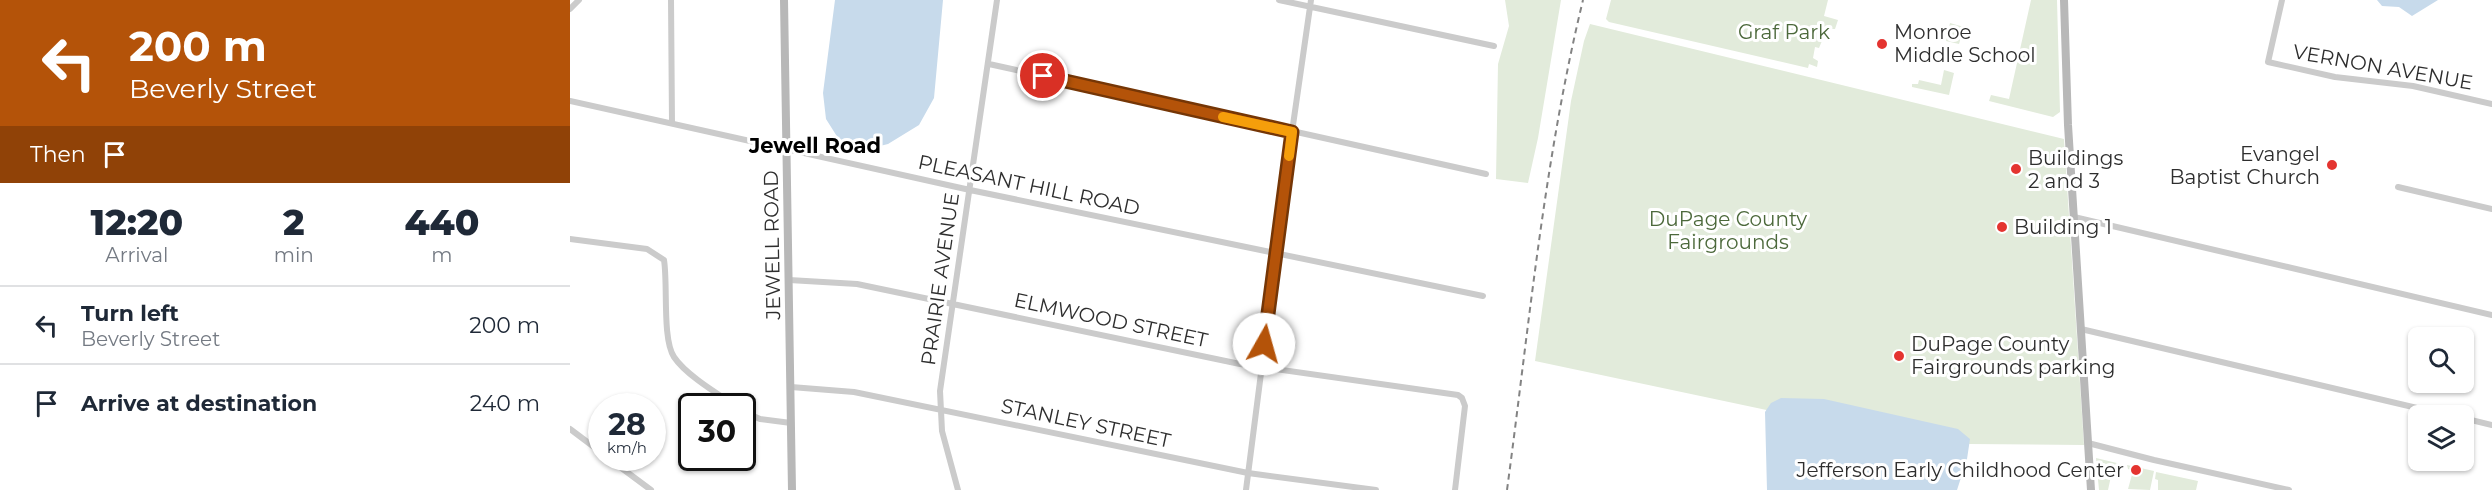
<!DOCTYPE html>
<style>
body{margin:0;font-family:Montserrat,sans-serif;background:#f6f6f7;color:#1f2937;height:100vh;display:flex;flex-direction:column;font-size:22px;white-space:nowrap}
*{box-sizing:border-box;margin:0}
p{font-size:20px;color:#747a83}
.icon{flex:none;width:33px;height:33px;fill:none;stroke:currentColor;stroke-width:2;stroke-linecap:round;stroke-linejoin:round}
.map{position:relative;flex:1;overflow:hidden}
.panel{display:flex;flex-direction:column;background:#fff;width:570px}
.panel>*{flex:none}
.banner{background:#b45309;color:#fff;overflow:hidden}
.buttons{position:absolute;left:1838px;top:327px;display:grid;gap:12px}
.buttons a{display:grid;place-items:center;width:66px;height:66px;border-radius:9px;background:#fff;box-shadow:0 2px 4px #0004;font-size:30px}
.speed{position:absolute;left:18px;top:393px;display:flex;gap:12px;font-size:30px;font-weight:700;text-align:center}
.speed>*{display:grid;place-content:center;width:78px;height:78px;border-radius:50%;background:#fff;box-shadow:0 2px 4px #0004;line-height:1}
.speed small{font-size:15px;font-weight:400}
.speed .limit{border:3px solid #111;border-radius:9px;background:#fff;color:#111}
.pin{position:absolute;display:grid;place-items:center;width:51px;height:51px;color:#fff;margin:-26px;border:3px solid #fff;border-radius:50%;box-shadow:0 2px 6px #0007}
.me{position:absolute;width:66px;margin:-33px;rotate:7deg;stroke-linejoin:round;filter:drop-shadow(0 0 4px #0008)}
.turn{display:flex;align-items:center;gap:21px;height:126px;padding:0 30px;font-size:27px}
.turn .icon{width:78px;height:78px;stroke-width:2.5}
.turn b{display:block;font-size:42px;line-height:51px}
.then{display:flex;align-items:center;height:57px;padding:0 30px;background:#0003;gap:12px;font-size:22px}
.eta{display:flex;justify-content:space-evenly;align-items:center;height:102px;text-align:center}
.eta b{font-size:36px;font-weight:800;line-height:42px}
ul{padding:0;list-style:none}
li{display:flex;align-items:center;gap:18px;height:78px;padding:0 30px;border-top:2px solid #e0e1e3}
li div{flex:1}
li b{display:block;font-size:22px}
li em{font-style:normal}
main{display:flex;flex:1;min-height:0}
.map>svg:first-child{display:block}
</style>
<main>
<section class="panel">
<div class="banner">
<div class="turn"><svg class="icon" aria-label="left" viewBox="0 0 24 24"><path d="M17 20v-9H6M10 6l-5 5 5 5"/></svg><div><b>200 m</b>Beverly Street</div></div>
<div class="then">Then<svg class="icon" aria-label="arrive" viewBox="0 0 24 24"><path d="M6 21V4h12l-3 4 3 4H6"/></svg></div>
</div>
<div class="eta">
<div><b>12:20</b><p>Arrival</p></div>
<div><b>2</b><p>min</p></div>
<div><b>440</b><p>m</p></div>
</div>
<ul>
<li><svg class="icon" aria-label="left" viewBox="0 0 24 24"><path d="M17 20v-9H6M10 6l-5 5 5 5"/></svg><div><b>Turn left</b><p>Beverly Street</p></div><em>200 m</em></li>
<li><svg class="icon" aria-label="arrive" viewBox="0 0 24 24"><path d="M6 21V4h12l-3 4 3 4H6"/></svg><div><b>Arrive at destination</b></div><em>240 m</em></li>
</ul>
</section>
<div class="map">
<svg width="1922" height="490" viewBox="0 0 1922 490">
<rect width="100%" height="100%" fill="#fff"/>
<path fill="#e2ebdb" d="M935 0H991L968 138 958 183 926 179 928 64 939 26Z
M1041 0H1258L1254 16 1268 20 1265 29H1257L1249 48 1245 47 1243 58 1248 61 1247 67 1239 64 1238 68 1039 22 1036 19Z
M1461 0H1487L1490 112 1483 117 1419 101 1421 95 1439 99Z
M1380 23 1394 27 1389 44 1376 41Z
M1020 24 1494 139 1514 445 1399 444 1206 412 965 361 1001 101 1014 41Z
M1374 70 1384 73 1379 95 1342 87V84H1348L1349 80 1371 85Z
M1526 458 1551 464 1549 467H1543L1538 490H1529Z
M1557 465 1584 471 1580 490 1558 489 1563 471 1558 469Z
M1586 472 1628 481 1626 490H1588V480L1585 479Z"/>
<path fill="#c7daeb" d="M265 0H373L364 98 349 125 318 144 310 146 278 143 268 138 256 119 253 93Z
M1807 0H1868L1842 16 1829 7 1812 6Z
M1211 398 1254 399 1388 429 1400 439 1397 459 1387 490H1197L1195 412 1201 403Z"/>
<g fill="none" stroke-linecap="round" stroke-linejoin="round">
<path stroke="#cbcbcb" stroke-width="6" d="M101 0 102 123
M709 0 924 46
M1712 0 1698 62 1765 77 1843 86 1922 104
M0 9 9 0
M419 64 916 174
M0 101 400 190 913 296
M1828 187 1922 209
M1504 217 1922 315
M0 239 77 249 94 260C98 284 92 339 104 357 116 375 148 394 166 406
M219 280 287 284 670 364 888 395 892 398 895 406 885 490
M1511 329 1881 416
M221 387 284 392 678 473 806 490
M172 411 190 419 221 423
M1893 418 1922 425
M0 429 32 453
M1518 443 1584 460 1719 490
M38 458 81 490
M388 490 372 431 370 391 427 0
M676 490 722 132 741 0"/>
<path stroke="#b8b8b8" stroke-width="8" d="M214 0 222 490
M1494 0 1498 125 1521 490"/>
<path stroke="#838383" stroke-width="2" stroke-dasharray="6 4.5" stroke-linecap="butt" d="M937 490C959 327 974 160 1013 0"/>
</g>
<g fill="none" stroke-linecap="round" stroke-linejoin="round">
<g stroke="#753606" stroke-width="15">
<path id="route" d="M473 76 722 132 694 344"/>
</g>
<use href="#route" stroke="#b45309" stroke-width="10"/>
<path stroke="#f59e0b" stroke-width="10" d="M653 117 722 132 719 156"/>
</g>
<g fill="#e43430" stroke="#fff" stroke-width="2">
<circle cx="1312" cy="44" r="6"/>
<circle cx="1762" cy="165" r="6"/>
<circle cx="1446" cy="169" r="6"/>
<circle cx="1432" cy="227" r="6"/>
<circle cx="1329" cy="356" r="6"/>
<circle cx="1566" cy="470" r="6"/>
</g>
<g text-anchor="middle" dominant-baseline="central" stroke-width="6" stroke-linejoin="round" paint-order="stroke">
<g font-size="20" fill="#4c693b" stroke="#fff">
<text x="1214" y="32">Graf Park</text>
<text x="1158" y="219">DuPage County<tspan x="1158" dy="23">Fairgrounds</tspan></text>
</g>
<g font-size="20" fill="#2e2e2e" stroke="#fff" text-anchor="start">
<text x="1324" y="32">Monroe<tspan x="1324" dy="23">Middle School</tspan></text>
<text x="1750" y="154" text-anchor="end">Evangel<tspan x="1750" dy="23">Baptist Church</tspan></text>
<text x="1458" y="158">Buildings<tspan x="1458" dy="23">2 and 3</tspan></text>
<text x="1444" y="227">Building 1</text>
<text x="1341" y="344">DuPage County<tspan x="1341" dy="23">Fairgrounds parking</tspan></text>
<text x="1554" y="470" text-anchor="end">Jefferson Early Childhood Center</text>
</g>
<g font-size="20" fill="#2e2e2e" stroke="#fff">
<text transform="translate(1813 67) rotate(10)">VERNON AVENUE</text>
<text transform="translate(459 185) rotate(12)">PLEASANT HILL ROAD</text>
<text transform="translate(202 245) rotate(-91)">JEWELL ROAD</text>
<text transform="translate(370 279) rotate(-82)">PRAIRIE AVENUE</text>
<text transform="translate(541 320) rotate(12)">ELMWOOD STREET</text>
<text transform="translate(516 423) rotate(12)">STANLEY STREET</text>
</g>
<g font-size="21" font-weight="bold" fill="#000" stroke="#fff">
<text x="245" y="145">Jewell Road</text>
</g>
</g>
</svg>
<div class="buttons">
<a><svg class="icon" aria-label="search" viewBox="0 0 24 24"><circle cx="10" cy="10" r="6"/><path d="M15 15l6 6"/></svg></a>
<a><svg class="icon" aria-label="layers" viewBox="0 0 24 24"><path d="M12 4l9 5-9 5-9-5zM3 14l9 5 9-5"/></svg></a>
</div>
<div class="speed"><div>28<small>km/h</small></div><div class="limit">30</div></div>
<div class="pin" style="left:473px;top:76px;background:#d93025"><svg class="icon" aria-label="arrive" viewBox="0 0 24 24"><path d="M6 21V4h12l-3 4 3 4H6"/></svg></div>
<svg class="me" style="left:694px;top:344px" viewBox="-20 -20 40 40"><circle r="19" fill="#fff"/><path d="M0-13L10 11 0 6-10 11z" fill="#b45309"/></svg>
</div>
</main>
